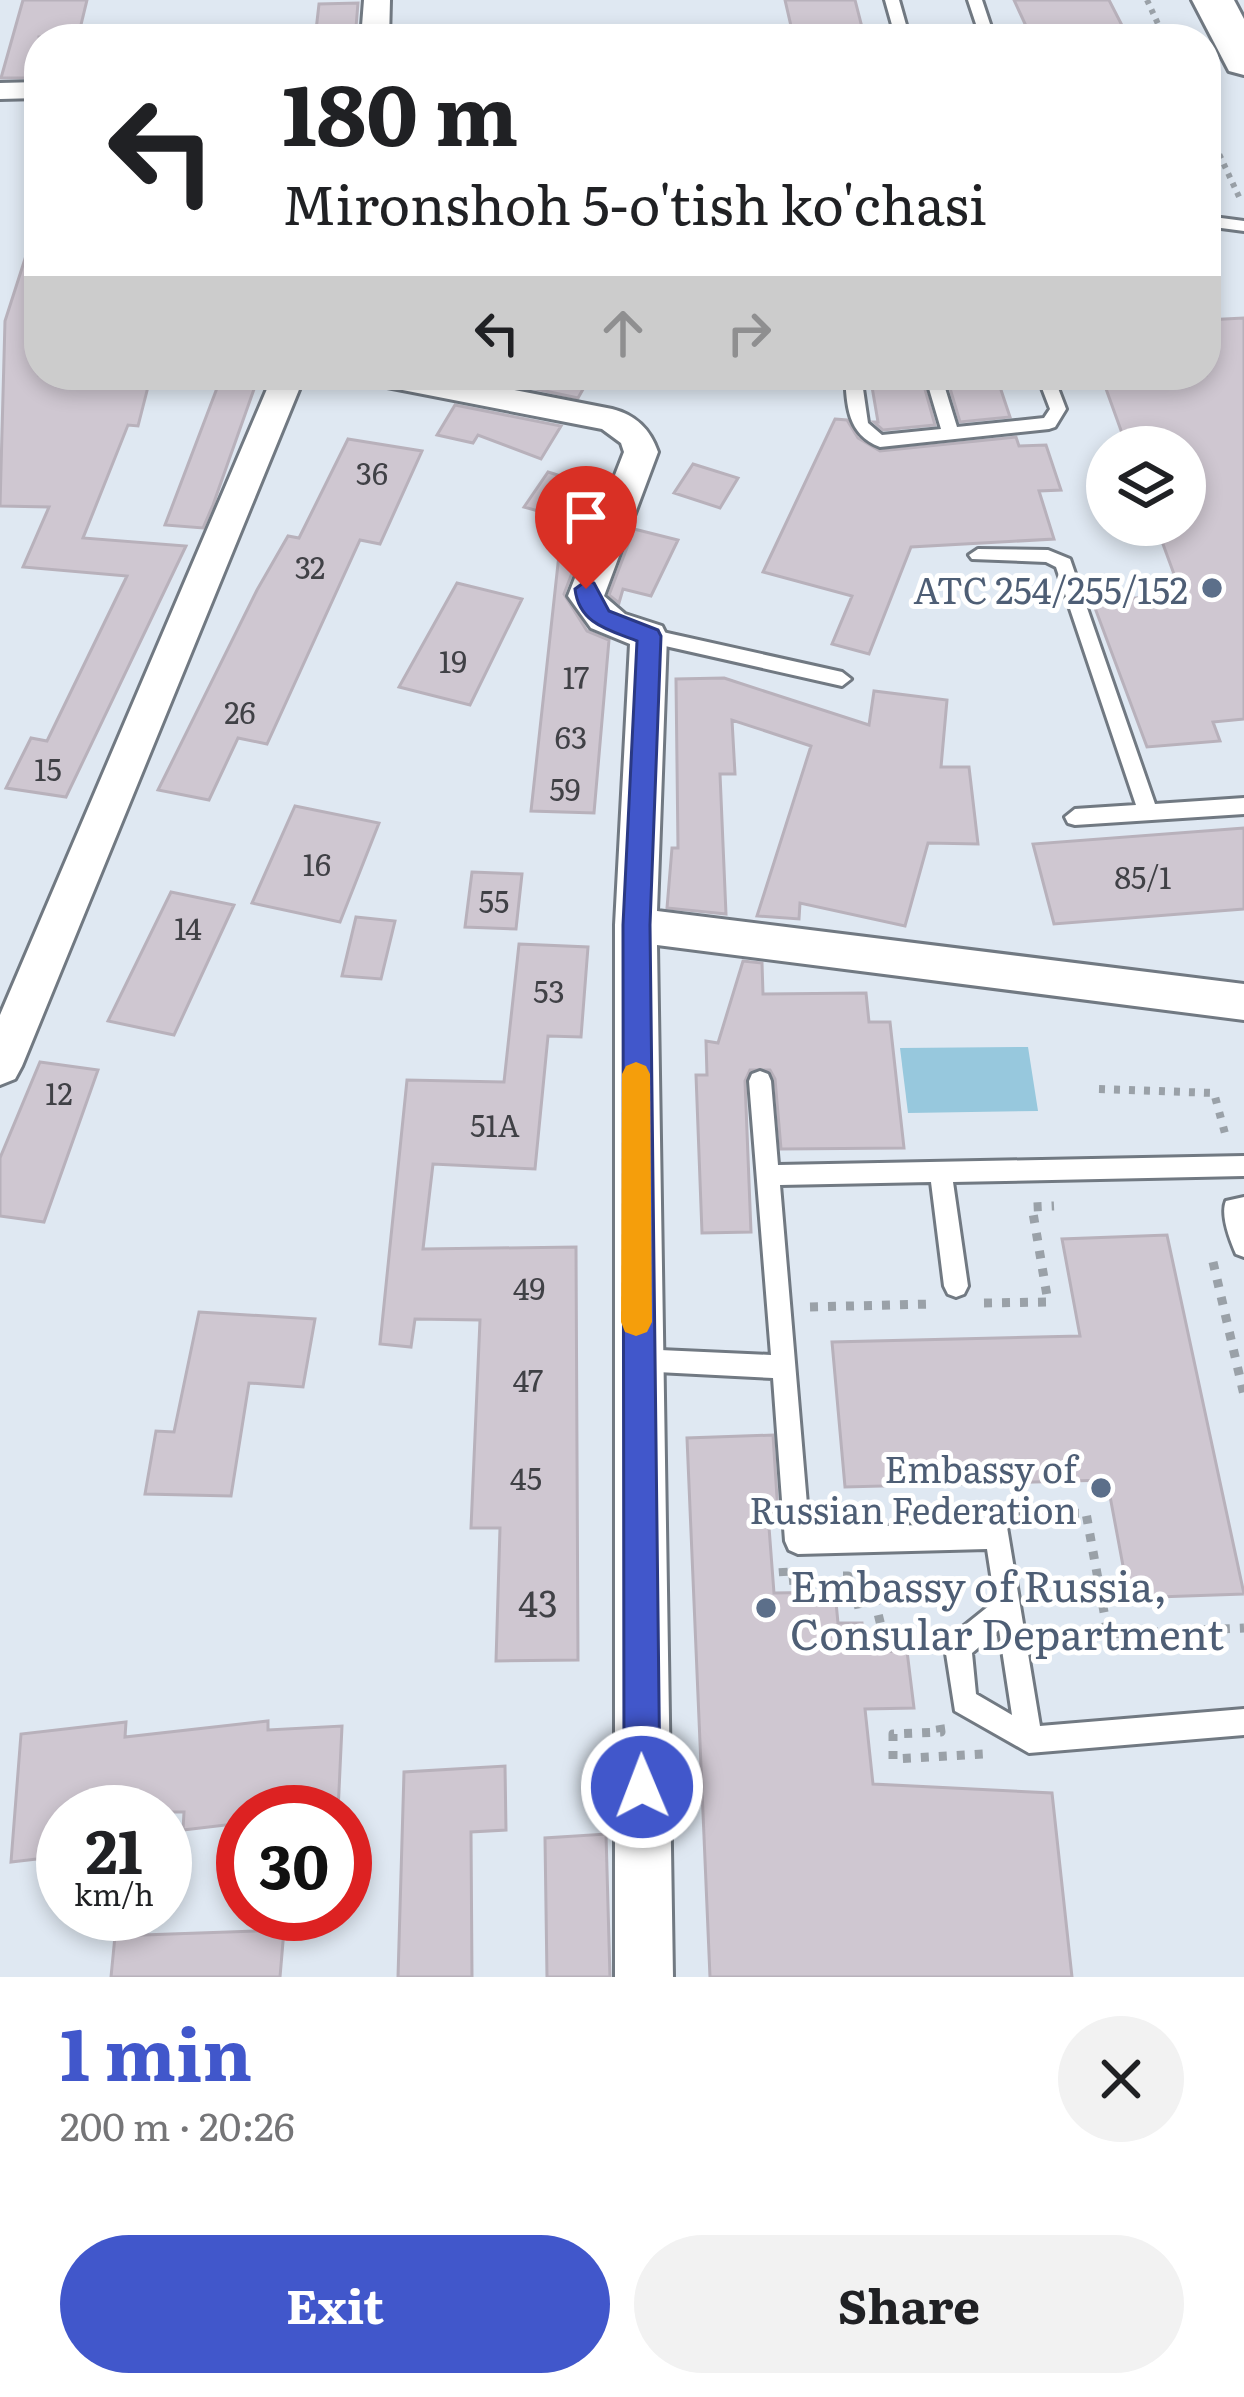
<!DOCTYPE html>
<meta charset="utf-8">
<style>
body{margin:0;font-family:Literata,serif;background:#f2f2f2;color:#202124;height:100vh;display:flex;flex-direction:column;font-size:45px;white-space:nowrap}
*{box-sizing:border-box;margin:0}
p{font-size:39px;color:#757577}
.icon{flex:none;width:66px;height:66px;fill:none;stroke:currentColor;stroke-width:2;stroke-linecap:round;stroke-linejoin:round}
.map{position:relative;height:1977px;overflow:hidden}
.sheet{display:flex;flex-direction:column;background:#fff;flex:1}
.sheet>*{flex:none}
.banner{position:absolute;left:24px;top:24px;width:1197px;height:366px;border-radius:48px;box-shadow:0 6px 18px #0003;background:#fff;color:#202124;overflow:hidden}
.tools{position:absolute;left:1086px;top:426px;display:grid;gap:24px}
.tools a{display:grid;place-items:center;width:120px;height:120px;border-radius:50%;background:#fff;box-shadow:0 6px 18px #0003;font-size:60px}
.speed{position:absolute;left:36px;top:1785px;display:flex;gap:24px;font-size:60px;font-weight:700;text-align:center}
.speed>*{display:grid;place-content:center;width:156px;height:156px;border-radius:50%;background:#fff;box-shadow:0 6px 18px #0003;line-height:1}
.speed small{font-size:30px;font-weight:400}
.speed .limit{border:18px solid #d22;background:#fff;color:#111}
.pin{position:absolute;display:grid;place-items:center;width:102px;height:102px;color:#fff;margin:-123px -51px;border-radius:50% 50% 50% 0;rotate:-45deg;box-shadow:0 0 12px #0007}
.pin .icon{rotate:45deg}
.me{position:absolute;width:132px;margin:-66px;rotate:359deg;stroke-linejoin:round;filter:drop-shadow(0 0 9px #0008)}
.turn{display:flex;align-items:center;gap:42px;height:252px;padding:0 60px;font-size:54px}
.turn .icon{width:156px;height:156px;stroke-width:2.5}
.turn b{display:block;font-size:84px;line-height:102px}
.lanes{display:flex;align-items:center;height:114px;padding:0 60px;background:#0003;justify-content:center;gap:60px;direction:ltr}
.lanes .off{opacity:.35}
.round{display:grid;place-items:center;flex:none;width:126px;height:126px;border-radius:63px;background:#f2f2f2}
.head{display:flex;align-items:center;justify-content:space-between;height:204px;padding:0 60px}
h1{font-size:72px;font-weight:700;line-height:90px;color:#4157cb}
.button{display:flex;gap:24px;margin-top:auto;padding:24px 60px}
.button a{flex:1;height:138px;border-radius:72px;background:#4157cb;color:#fff;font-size:48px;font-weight:700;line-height:138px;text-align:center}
.button a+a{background:#f2f2f2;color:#202124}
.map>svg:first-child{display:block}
</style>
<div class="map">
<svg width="1244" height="1977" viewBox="0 0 1244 1977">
<rect width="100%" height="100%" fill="#dfe8f2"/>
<path fill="#97c8dd" d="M1028 1047 1038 1111 908 1113 900 1048Z"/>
<path fill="#cfc7d1" stroke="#b8b1bb" stroke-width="3" d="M23 0H87L78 37H39V78H1Z
M785 0H855L865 39H794Z
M1014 0H1109L1129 39H1032Z
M358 3 355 39H315L319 4Z
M32 237 39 238V375H151L138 426 128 425 83 538 186 546 66 797 6 788 31 738 47 741 127 576 23 567 49 507 0 506 5 321Z
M1244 318V719L1213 722 1220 741 1147 747 1092 600 1182 596 1156 525H1185V447H1127L1101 375H1206V320Z
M222 375H259L213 505 203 528 165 525Z
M470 375H591L578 398Z
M870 375H921L935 425 883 430 874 422H878Z
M946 375H996L1010 417 960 422Z
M455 405 561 426 541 459 478 435 473 443 437 435Z
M835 419 847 420 858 438 880 451 1016 437 1019 446 1046 445 1061 490 1039 491 1054 539 911 547 869 654 832 644 852 596 763 572Z
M348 439 422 451 380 544 360 540 267 744 238 738 209 800 158 790 257 590 288 536 299 538Z
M693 464 738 478 720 508 674 493Z
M548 472 580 482 566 511 593 518 564 594 587 631 609 640 594 813 531 811 563 518 524 507Z
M634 529 678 540 651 596 623 589 619 603 609 595Z
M457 583 522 599 470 705 399 687Z
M724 678 869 725 874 691 947 700 941 767H969L978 844 928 843 905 926 800 903 799 919 757 916 811 746 732 720 735 774H720L726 914 667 908 672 848H678L676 679Z
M295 806 379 823 340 922 252 903Z
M1244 828V909L1054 924 1033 844Z
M472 872 522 874 516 929 465 927Z
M171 892 234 905 174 1035 108 1021Z
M356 917 395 921 381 979 342 976Z
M519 944 588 947 581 1037 548 1036 535 1169 433 1164 423 1249 576 1247 578 1660 496 1661 500 1528H471L480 1320 415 1319 411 1347 380 1344 407 1080 504 1082Z
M743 961 762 963 763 994 866 993 869 1022H890L904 1148 781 1149 775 1079 770 1070H750L745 1081 751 1232 702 1233 696 1075H707L706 1041 718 1043Z
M40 1062 98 1070 44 1222 0 1216V1158Z
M1167 1235 1244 1594 1129 1598 1107 1480 845 1487 832 1342 1080 1336 1062 1239Z
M199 1312 315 1319 303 1387 249 1383 231 1496 145 1494 156 1431 174 1432Z
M773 1435 778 1513 768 1514 774 1593 835 1592 838 1623H862L864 1652 907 1651 914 1708 865 1709 873 1784 1052 1793 1072 1977H710L687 1438Z
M268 1721V1730L342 1726 338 1812H243V1823L183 1830 184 1812H63V1856L11 1862 21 1734 126 1722 125 1737Z
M505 1766 506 1830 471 1832 472 1977H398L404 1772Z
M606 1834 610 1977H547L545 1838Z
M284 1930 280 1977H111L115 1936Z"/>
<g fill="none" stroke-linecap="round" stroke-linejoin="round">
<g stroke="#717982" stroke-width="6">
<path id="lane" d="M885 0H899L910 39H896Z
M968 0H982L995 39H981Z
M1206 216 1244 221V231L1206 226Z
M845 375H861L868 423 882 435 941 429 925 375H941L957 427 1044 418 1050 409 1037 375H1053L1066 409 1055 427 1049 429 880 447C847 434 847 406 845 375Z
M978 549 1048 550 1070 559 1155 804 1244 798V814L1075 825 1068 823 1065 817 1075 809 1136 805 1056 567 1046 562 972 559 969 555Z
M649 629 842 672 851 679 842 686 643 641 640 636 643 631Z
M760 1071 768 1074 771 1081 778 1165 1244 1156V1176L953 1182 968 1286 964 1294 956 1297 948 1294 944 1286 931 1182 780 1185 809 1528 998 1523 1007 1527 1040 1726 1244 1709V1735L1029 1753 955 1711 945 1647 949 1638 995 1601 987 1549 798 1554 789 1550 785 1541 773 1378 638 1371 630 1368 626 1360 630 1352 638 1349 771 1355 749 1081 752 1074ZM999 1630 1012 1715 976 1694 972 1653Z
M1244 1197V1257L1236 1254C1230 1240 1220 1215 1226 1201Z"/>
</g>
<g stroke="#717982" stroke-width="6">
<path id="street" d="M364 0H390L389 39H361Z
M39 82V98L0 99V83Z
M273 375H305L22 1066 15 1079 0 1085V1015Z
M366 375H438L612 409C636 415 650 429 658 452L604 596 625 614 662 626 667 636 657 911 1244 984V1020L657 945 673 1977H615V925L630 644 591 628 568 596 624 452 621 443 602 429 382 386 370 383Z"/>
</g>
<g stroke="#717982" stroke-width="6">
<path id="primary" d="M1192 0H1234L1244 19V75L1229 71Z"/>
</g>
<path stroke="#9aa1a8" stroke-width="6" stroke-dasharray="4.5 6" stroke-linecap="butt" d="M1147 0 1165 39
M1206 126 1241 201"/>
<path stroke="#9aa1a8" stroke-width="8" stroke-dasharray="6 9" stroke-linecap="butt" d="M1099 1089 1214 1093 1226 1137"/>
<path stroke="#9aa1a8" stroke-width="9" stroke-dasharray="8 10" stroke-linecap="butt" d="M1213 1262 1244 1395
M984 1303 1048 1302 1032 1207 1054 1206
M810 1307 933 1304
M1017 1515 1086 1513 1108 1634 1244 1628
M783 1568 784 1581 804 1579
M843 1576H848L852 1605 875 1601 882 1630 923 1632 924 1640
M940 1725 941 1732 893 1734V1759L983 1754"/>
<use href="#lane" fill="#fff" fill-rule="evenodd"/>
<use href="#street" fill="#fff" fill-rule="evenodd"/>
<use href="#primary" fill="#fff" fill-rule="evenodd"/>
</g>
<path fill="#4157cb" stroke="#2a3984" stroke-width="3" d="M586 581 594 583 609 611 658 630 661 636 650 925 660 1787 654 1800 642 1805 630 1800 624 1787 623 925 637 641C609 630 579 624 575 589Z"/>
<path fill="#f59e0b" d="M636 1062 646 1066 650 1074 652 1322 647 1332 636 1336 625 1332 621 1322 622 1074 626 1066Z"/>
<g fill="#5c6f8a" stroke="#fff" stroke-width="4.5">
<circle cx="1212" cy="588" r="12"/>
<circle cx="1101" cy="1488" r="12"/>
<circle cx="766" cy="1608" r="12"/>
</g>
<g text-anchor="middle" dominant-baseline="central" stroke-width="10" stroke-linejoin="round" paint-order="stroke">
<g font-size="30" fill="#404146">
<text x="372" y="472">36</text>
<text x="310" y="566">32</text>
<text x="453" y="660">19</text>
<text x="576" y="676">17</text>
<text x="240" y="711">26</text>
<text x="571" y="736">63</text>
<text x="48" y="768">15</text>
<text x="565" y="788">59</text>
<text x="317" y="863">16</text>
<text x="1143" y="876">85/1</text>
<text x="494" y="900">55</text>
<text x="188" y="927">14</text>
<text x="549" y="990">53</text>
<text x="59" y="1092">12</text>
<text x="495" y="1124">51A</text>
<text x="529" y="1287">49</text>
<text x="528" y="1379">47</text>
<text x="526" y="1477">45</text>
</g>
<g font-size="36" fill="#4e5e75" stroke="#fff" text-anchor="end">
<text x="1188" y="588">АТС 254/255/152</text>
<text x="1077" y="1467">Embassy of<tspan x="1077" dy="41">Russian Federation</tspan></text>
</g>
<g font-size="36" fill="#404146">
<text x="538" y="1601">43</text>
</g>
<g font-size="42" fill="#4e5e75" stroke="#fff" text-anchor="start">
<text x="790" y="1584">Embassy of Russia,<tspan x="790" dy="48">Consular Department</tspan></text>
</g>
</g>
</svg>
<div class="tools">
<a><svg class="icon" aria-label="layers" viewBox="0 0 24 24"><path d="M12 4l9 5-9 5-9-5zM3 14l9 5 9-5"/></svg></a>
</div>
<div class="speed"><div>21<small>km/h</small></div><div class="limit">30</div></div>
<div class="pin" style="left:586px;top:589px;background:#d93025"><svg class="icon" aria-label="arrive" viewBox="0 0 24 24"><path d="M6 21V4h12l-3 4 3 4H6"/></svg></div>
<svg class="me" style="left:642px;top:1787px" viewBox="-20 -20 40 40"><circle r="17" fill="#4157cb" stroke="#fff" stroke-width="3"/><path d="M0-11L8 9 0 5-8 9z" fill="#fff"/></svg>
<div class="banner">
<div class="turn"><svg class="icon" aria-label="left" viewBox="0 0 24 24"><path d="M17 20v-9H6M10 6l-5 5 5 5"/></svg><div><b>180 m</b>Mironshoh 5-o'tish ko'chasi</div></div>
<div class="lanes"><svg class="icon" aria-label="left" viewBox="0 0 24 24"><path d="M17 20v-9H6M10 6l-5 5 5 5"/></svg><svg class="icon off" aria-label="ahead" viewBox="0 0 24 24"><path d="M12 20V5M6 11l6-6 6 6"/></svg><svg class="icon off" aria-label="right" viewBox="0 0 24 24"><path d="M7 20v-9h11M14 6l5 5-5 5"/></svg></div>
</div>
</div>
<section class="sheet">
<div class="head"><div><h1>1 min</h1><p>200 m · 20:26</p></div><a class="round"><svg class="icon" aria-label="close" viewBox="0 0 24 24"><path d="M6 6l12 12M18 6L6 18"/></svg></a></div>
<div class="button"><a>Exit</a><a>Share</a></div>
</section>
